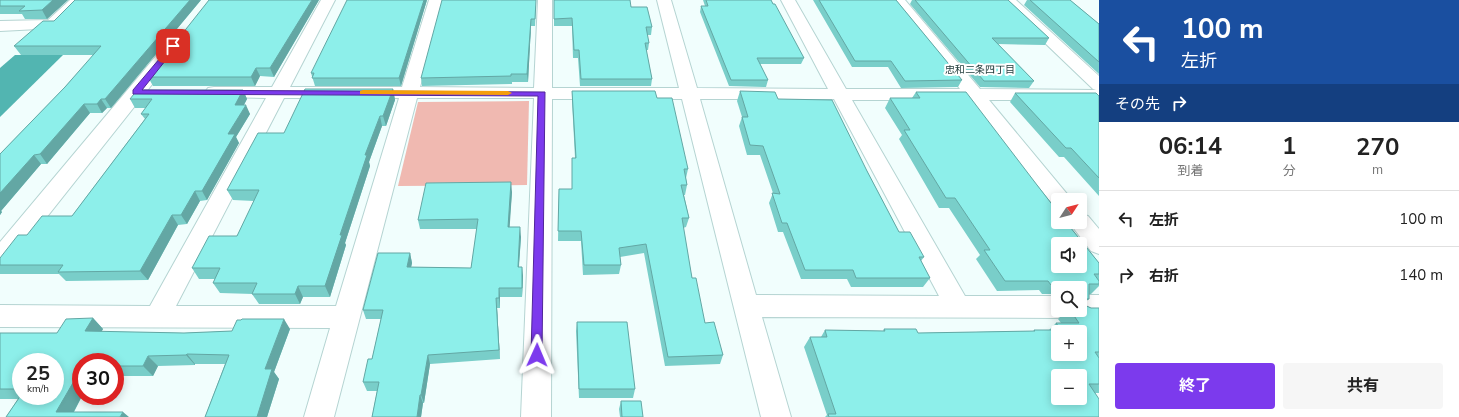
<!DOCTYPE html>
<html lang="ja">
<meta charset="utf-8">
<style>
body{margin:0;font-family:"Nunito Sans","Noto Sans JP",sans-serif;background:#f6f6f6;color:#222;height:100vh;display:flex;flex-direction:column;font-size:15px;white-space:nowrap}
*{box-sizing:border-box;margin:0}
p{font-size:13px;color:#767676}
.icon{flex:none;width:22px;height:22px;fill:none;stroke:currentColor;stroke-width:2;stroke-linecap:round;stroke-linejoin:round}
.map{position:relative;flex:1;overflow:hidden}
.panel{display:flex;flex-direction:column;background:#fff;width:360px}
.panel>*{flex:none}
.banner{background:#1a4fa0;color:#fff;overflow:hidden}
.needle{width:26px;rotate:54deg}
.fabs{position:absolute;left:1051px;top:193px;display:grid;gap:8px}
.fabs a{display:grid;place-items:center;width:36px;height:36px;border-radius:4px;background:#fff;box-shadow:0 2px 10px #0003;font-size:20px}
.speed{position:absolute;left:12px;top:353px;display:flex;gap:8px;font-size:20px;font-weight:700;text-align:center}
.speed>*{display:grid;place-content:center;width:52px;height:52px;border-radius:50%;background:#fff;box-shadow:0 2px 10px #0003;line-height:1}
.speed small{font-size:10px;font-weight:400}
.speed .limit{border:6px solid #d22;background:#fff;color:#111}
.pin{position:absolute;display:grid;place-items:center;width:34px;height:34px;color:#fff;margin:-17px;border-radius:8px;box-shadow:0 2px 6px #0006}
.me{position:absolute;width:44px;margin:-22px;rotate:1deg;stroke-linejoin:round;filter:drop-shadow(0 0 3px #0008)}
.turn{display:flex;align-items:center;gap:14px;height:84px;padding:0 16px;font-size:18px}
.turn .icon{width:52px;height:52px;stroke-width:2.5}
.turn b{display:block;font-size:28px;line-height:34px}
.then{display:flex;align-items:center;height:38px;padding:0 16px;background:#0003;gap:8px;font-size:15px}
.eta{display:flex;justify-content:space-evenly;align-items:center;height:68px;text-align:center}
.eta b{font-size:24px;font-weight:700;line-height:28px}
.primary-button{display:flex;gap:8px;margin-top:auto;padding:8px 16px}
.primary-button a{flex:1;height:46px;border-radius:4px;background:#7c3aed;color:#fff;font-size:16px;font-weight:700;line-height:46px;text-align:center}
.primary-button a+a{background:#f6f6f6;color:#222}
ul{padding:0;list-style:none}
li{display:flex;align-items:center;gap:12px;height:56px;padding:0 16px;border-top:1px solid #e0e0e0}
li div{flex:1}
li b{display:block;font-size:15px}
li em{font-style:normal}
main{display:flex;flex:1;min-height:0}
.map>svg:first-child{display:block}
</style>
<main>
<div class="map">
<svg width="1099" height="417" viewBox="0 0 1099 417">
<rect width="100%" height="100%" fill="#f1fefd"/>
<path fill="#f0b9b1" d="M529 101 527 185 398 186 418 102Z"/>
<path fill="#52b5b1" d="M15 55H63L0 117V68Z"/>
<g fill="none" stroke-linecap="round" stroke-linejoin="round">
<g stroke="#b5d4d2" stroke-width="2">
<path id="minor" d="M70 0H86L58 28 0 31V21L48 20Z
M321 0H335L290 87H402L429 0H443L420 87 534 88 538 0H552V88H679L657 0H671L697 88 828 89 781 0H795L846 89H960L890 0H905L980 89 1096 90 1093 89 1000 0H1016L1099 76V100H989L1072 200H1058V207L1053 205 969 100H852L965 296H1058V310H1069L1067 314 1058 318 762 317 791 417H761L682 99H552L551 417H521L534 98H417L334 417H304L330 328 0 327V305L150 306 266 98 214 97 208 96 205 92 208 88 214 87H272ZM284 98H399L336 306H176ZM700 99H834L939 296 756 295Z
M167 49 173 50 175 54 173 58 8 266 0 268V242L161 50Z
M1080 214 1088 216 1099 229V254L1091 251 1069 222H1080Z
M1080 295H1099V317H1080L1071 313 1069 310H1080Z"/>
</g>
<use href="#minor" fill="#fff" fill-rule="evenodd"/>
</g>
<path fill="#79cec9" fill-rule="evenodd" d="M0 0H68L47 19H25L22 14H0Z
M201 0 111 108H107L102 113H90L47 164H41L1 211 2 212 0 215V154L65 87 94 55H21L14 46 54 21Z
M319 0 274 77 260 76 255 86H153L148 77Z
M427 0 401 86H315L311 73Z
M554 0 631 7 652 27 651 35H647L649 43 648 50H646L652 79 651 86H580L578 58H573L572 26H554Z
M703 0H771L804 58 801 64H760L768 80 766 87 729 86 700 12 701 6H705Z
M813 0H896L962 80 958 87 901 88 888 67H852Z
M912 0H1008L1049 38 1045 45 998 44 1034 81 1029 88 980 87 910 4Z
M1027 0H1070L1099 24V74L1024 5Z
M536 6 535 26H531L528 82H512V84L422 86 421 78Z
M393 89 395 100 386 126H382L369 162 370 166 345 243 346 245 330 297H303L300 304H259L252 294H253L220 293 213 283 215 279H199L192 268 237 236 254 201 233 200 227 190Z
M243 90 247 99 244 105 250 114 236 137 239 143 207 200 200 201 187 224 178 225 148 280 66 281 59 274H0V258L27 235 72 216 145 119 141 114 146 108H135L130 99Z
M572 91 657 98 688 169 686 178 687 185 685 195H684L689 218 686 227 683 228 692 278 705 323 723 355 720 364 665 366 644 253 620 257 621 265 619 274 583 275 581 241H558L559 189H572V158H575L572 101Z
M740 91 778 99 867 171 899 232 924 257 921 261 930 278 923 287H851L847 279H801L783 232H778L769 203 773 193 760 155H747L739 126 742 117 737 101Z
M916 92 1037 185 1099 263V286L1091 294H1089V299L1083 304 1091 308H1099V393H1095L1099 417H825L827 415 804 347 810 337H821L825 330 883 331 884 329 918 333 1033 331 1034 330H1049L1056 323H1061L1058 319 1068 310H1080V288H1058V294H1042L1039 290 997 291 976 259 980 255 949 208H939L899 139 902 135 885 108 890 98H912Z
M1015 93 1099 96V196L1064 157H1059L1010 102Z
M512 192 509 227 521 237 519 267 523 276 522 297H500V308H497L500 359 430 364 424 403H423L421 417H372L377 391H367L363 382 372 359 381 319H366L363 310 410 253 412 263 411 267 471 268 477 229H420L418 220Z
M93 318 103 329 101 332 184 333 290 329 274 372 279 379 267 417H205L225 364H195V365L158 366 153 376H115V362H81V396H82L74 412 6 417 18 399H0V333H57ZM21 362 55 396H21Z
M577 322 635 389 633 398H579L576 331Z
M621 401 643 417H620L619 409Z"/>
<path fill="#63a7a4" d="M53 0H68L47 19 42 10Z
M190 0H201L111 108 105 99Z
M312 0H319L274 77 270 68Z
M424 0H427L401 86 399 78Z
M531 19V26L528 82 527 74Z
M256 68 260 76 255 86 251 77Z
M393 89 395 100 386 126 383 116Z
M243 90 247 99 239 114 235 105Z
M101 99 107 108 102 113 97 104Z
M84 104 90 113 47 164 40 154Z
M246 105 250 114 236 137 239 143 207 200 202 191 228 134Z
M380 116 382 126 369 162 370 166 345 243 346 245 330 297 325 286 340 235 365 155Z
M34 155 41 164 1 211 2 212 0 215V193Z
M511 182 512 192 509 237 508 227Z
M195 191 200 201 187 224 181 215Z
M172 215 178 225 148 280 140 271Z
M520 227 521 237 518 276V267Z
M410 253 412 263 409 277 407 267Z
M522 267 523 276 522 297Z
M298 286 303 297 300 304 295 294Z
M499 288 500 297V308L499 298Z
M496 298 497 308 500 359 499 350Z
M93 318 103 329 96 342 85 331Z
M284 319 290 329 274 372 279 379 267 417H257L265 369Z
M187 354 195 364V365L186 355Z
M428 355 430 364 424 403 421 395Z
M148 356 158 366 153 376 143 366Z
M81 369V396H82L71 417 56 412Z
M420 395 423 403 421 417H417Z
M123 412 129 417H120Z"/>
<path fill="#8defea" stroke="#63a7a4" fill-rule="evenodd" d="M0 0H53L42 10 19 11 25 6H0Z
M75 0H190L105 99H101L97 104H84L40 154 34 155 0 193V154L65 87 101 46H14L43 21H54Z
M209 0H312L270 68H256L251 77H148Z
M347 0H424L399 78H312L314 73H311Z
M442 0H536L535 19H531L527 74H511V76L421 78Z
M554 0H630L631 7H647L652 27H646L649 43H645L652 79H581L579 50H574L572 18 554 19Z
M706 0H771L773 4H775L804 58H757L768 80H731L701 6H708Z
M819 0H896L962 80 905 81 891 61H855Z
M915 0H1008L1049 38H992L1034 81H984Z
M1030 0H1070L1099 24V62Z
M305 89H393L383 116H380L365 155H367L340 235H342L325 286H298L295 294H252L257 283H213L220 268H192L209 236H237L259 190H227L258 133H284Z
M137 90H243L235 105H246L228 134H235L202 191H195L181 215H172L140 271 58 272 63 265H0V258L18 235H27L42 216H72L149 114H141L152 99H130Z
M572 91H655L657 98H672L688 169H684L687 185H681L689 218H682L692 278H696L705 323 714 322 723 355 668 357 646 244 619 248 621 265H584L581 231H558L559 189H572V158H576Z
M740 91 775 92 778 99 832 100 867 171 899 232H910L924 257H919L930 278H856L853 270H805L787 223H782L772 193 780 194 763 146 750 145 742 117H748Z
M916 92H966L1037 185 1058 212V222H1066L1099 263V274H1094L1099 281V284H1089V299H1080V288H1069V286L1068 285H1051L1048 281H1005L984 250H990L955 198H946L904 130H910L890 98H920ZM1058 244H1080V266H1058Z
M1015 93H1096L1099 96V178L1071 148H1066Z
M511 182 508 227H520L518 267H522V288H499V298H496L499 350 428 355 421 395H420L417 417H372L379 382H363L368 359H372L383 310H363L378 253H410L407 267 471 268 478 219 418 220 426 183Z
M1080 303 1091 308H1099V352H1095L1099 358V384H1089L1099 399V417H829L828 414H836L810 337H827L825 330 885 331 884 329H916L918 333 1035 331 1034 330H1061L1056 323H1079L1070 310H1080ZM1058 332H1080V354H1058ZM1058 376H1080V398H1058Z
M93 318 85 331 184 333 232 331 237 320H241L242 319H284L265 369H272L257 417H205L229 355 187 354 186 355 148 356 143 366H115V362H81V369L56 412H123L120 417H6L21 395V396H55V362H21V389H0V333H57L66 319Z
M577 322H627L635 389H579Z
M621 401H641L643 417H622Z"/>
<path fill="#7c3aed" stroke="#51269a" d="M173 44 177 46 142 90 545 92 542 355 541 359 537 360 533 359 531 355 538 96 133 94V90L171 45Z"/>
<path fill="#f59e0b" d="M363 90 508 91 512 93 508 95 360 94V91Z"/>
<g text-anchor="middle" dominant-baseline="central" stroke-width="4" stroke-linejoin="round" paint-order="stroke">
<g font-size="10" fill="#1e3938" stroke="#fff">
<text x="980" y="70">忠和二条四丁目</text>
</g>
</g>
</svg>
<div class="fabs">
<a><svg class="needle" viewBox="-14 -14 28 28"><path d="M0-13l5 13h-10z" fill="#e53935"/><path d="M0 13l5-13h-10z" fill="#767676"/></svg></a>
<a><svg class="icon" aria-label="sound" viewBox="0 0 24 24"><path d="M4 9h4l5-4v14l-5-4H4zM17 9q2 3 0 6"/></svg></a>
<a><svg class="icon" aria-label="search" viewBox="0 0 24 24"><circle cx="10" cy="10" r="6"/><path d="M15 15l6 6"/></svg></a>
<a>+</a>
<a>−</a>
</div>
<div class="speed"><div>25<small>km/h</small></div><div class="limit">30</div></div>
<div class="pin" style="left:173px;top:46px;background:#d93025"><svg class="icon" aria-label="arrive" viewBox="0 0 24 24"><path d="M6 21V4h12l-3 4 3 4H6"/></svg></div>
<svg class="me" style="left:537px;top:355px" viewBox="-20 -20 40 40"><path d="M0-17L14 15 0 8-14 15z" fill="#7c3aed" stroke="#fff" stroke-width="4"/></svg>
</div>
<section class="panel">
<div class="banner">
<div class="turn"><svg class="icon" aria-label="left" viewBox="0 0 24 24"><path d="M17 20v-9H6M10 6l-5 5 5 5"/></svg><div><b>100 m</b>左折</div></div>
<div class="then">その先<svg class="icon" aria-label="right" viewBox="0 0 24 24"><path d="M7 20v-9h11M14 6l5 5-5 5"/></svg></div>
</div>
<div class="eta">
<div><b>06:14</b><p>到着</p></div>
<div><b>1</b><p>分</p></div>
<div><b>270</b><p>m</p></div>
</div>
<ul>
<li><svg class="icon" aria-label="left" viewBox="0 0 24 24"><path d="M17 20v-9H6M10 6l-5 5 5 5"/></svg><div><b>左折</b></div><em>100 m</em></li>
<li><svg class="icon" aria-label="right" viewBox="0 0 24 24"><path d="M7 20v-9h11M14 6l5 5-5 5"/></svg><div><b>右折</b></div><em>140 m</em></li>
</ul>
<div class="primary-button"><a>終了</a><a>共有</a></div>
</section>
</main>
